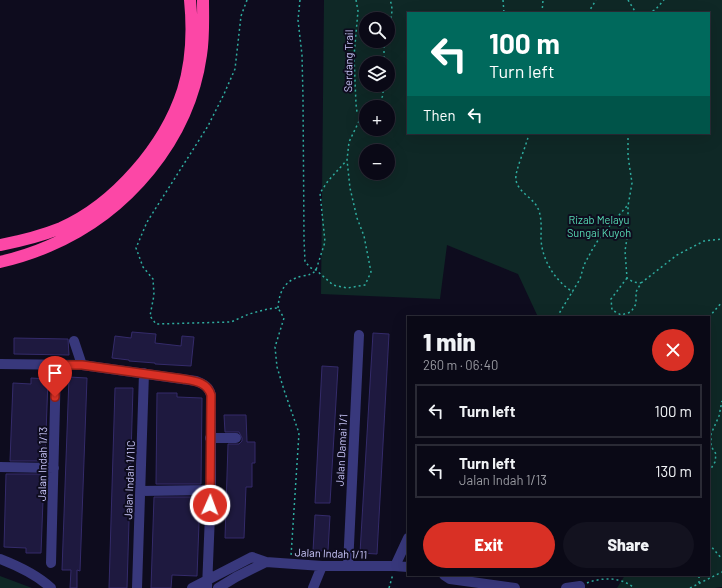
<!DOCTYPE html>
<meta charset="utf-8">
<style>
body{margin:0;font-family:Barlow,sans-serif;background:#13121f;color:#f1f3f6;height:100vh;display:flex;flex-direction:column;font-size:15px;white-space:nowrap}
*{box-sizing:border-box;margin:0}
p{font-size:13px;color:#999aa1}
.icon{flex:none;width:22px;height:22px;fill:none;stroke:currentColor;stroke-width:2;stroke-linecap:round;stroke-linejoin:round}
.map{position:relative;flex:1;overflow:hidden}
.details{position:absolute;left:407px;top:316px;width:303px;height:260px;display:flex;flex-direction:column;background:#0a0916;border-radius:0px;box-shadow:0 4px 16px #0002,0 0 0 1px #2a2a35}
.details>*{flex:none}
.banner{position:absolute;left:407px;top:12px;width:303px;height:122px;border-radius:0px;box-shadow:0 4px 16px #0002,0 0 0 1px #2a2a35;background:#00695c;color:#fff;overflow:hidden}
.controls{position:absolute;left:359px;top:12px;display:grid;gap:8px}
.controls a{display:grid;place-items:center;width:36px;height:36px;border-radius:50%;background:#0a0916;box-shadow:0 4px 16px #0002,0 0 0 1px #2a2a35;font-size:20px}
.pin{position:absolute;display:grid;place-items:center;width:34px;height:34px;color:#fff;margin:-41px -17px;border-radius:50% 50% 50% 0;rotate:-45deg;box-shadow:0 0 4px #0007}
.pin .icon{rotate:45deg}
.me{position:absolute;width:44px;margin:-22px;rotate:2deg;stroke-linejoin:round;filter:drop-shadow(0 0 3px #0008)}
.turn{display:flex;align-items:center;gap:14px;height:84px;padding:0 16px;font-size:18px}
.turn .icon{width:52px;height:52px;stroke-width:2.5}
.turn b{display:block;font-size:28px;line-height:34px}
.then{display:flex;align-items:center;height:38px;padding:0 16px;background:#0003;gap:8px;font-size:15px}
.round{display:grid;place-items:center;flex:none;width:42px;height:42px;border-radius:21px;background:#13121f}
.overview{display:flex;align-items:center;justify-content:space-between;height:68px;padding:0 16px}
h1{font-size:24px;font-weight:800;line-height:30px}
.cta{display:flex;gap:8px;margin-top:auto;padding:8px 16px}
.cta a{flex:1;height:46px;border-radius:24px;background:#d93025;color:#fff;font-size:16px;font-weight:800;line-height:46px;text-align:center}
.cta a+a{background:#13121f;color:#f1f3f6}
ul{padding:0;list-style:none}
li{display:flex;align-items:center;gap:12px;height:54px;margin:0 8px 6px;padding:0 8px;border:2px solid #2a2a35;border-radius:0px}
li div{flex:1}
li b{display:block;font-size:15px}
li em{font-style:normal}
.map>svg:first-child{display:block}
</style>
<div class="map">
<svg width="722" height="588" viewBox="0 0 722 588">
<rect width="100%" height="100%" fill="#0e0c1e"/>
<path fill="#0f2826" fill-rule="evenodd" d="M324 0H722V587L715 588H617L625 575H709V317H538L518 274 447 245 440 299 321 294ZM408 13H709V133H408ZM366 19H388V41H366ZM366 63H388V85H366ZM366 107H388V129H366ZM366 151H388V173H366Z
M0 576 32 588H0Z"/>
<path fill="#1e193f" stroke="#342b6a" d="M132 332 156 334 155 343 181 346 182 336 194 337 191 366 155 364V363L129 361V360L112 358 115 336 131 338Z
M373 333 389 334 377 554 360 553Z
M14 338 68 339 69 355 14 354Z
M322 366 338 367 330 503H315Z
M69 377 87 378 80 571 77 570V588H70L71 570H62Z
M31 378 48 379 45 461H10L13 383 31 384Z
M115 388H133L127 588H109Z
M157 393H177V397L202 398 201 484H156Z
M224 415H246L247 442H255V463H252V487H246L244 538H225L228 444H239L242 441V438L239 432H225Z
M6 474H44L41 553H26V548L4 547Z
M154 497H200L197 576 172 575 171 588H151Z
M315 515 330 516 328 551H313Z"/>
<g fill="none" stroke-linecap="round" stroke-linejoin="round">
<path stroke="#2fada0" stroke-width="1.5" stroke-dasharray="2 3" stroke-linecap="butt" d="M247 0 241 16 235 69 224 94 208 126 147 222 136 248 143 267 153 279 154 295 150 316 156 324 231 322 249 314 268 309 278 308 284 318 275 347 277 367 284 390 299 433 291 556
M300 0 298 20 302 55 303 98 304 239 305 262 311 268 316 270 333 285 347 288 365 285 371 272 364 236 357 218 350 188 347 160 349 142 362 115
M356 0 358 11 354 56 356 104 357 112 362 115H366
M503 0 504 13
M628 0 636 13
M542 13 543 0
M588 13 596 0
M648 13 655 10 664 0
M388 28C391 18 394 10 390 0
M384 63V41
M378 107 383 95V85
M529 133C527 145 514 172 516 180 518 193 535 198 539 211 542 220 541 230 541 239 542 260 555 281 573 292
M628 133V156L632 183 628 206V232L625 251 627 278 633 282 641 283
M627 278 611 299 612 310 621 315 631 312 636 304V292L641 283 677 255 704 241 722 239
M278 308C279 291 285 280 302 276 308 275 312 275 316 270L325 242 320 193 328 181 347 160
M557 317 580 279 584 265 592 250 600 237 627 206
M709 317 722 302
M709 472 715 462 716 454 711 446V434L719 416 722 401
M709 544 722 559
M587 583C602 577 622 577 634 588
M699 583V575
M389 588 393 574
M690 588 722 572"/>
<path stroke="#38387c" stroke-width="10" d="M74 341 82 365
M0 364 82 365 196 381C204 384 209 387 211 395V490L207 588
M210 438H236
M0 467 54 468
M141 491 211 490
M0 559C18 566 37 575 51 588
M51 563 56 365
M348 566 359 335
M395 566 408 538
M444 575 450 579 515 588
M137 588 144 373
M192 588 252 557 266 562 322 566H395L408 567
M218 588 236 577 266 562
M313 588 322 566
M566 588 580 586V588"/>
<path stroke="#fc47a6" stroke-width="12" d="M0 245C21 241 41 236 61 228 115 204 165 146 183 90 192 61 193 30 190 0
M0 262C17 258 33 253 49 246 127 213 189 140 201 55 204 36 203 18 203 0"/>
</g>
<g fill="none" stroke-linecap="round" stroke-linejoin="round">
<g stroke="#8d1f18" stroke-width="10">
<path id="route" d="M55 397 56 365H82L183 379C195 381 207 382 211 395L210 505"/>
</g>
<use href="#route" stroke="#d93025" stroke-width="7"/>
</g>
<g text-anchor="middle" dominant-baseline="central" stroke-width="4" stroke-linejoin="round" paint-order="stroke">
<g font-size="11" fill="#cdcafe" stroke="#0e0c1e">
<text transform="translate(348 61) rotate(-89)">Serdang Trail</text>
<text transform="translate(341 450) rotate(-87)">Jalan Damai 1/1</text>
<text transform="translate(42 464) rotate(-89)">Jalan Indah 1/13</text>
<text transform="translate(129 480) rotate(-88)">Jalan Indah 1/11C</text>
<text transform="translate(331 553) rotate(2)">Jalan Indah 1/11</text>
</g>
<g font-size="11" fill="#58dcb5" stroke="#0e0c1e">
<text x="599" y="219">Rizab Melayu<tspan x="599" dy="13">Sungai Kuyoh</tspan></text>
</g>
</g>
</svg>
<div class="controls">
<a><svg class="icon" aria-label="search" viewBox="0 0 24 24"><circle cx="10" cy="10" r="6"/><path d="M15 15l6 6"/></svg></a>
<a><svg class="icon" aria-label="layers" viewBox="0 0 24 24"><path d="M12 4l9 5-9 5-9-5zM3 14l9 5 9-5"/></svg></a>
<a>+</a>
<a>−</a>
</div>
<div class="pin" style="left:55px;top:397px;background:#d93025"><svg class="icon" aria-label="arrive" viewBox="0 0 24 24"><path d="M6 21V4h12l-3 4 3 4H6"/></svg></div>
<svg class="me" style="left:210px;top:505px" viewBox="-20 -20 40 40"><circle r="17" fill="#d93025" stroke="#fff" stroke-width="3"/><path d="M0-11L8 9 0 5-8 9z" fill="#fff"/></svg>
<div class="banner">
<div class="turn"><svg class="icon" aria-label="left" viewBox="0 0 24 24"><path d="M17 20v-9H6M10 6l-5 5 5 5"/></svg><div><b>100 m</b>Turn left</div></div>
<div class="then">Then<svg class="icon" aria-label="left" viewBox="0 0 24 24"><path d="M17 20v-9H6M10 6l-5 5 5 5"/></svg></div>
</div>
<section class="details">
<div class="overview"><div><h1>1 min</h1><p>260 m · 06:40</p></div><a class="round" style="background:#d93025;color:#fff"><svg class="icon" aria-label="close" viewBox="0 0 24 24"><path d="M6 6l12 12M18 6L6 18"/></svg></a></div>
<ul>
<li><svg class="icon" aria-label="left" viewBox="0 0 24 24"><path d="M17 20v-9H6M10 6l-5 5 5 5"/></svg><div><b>Turn left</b></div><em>100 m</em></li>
<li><svg class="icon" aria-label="left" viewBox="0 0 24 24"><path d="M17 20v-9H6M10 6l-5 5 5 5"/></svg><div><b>Turn left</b><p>Jalan Indah 1/13</p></div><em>130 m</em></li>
</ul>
<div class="cta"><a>Exit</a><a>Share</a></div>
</section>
</div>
